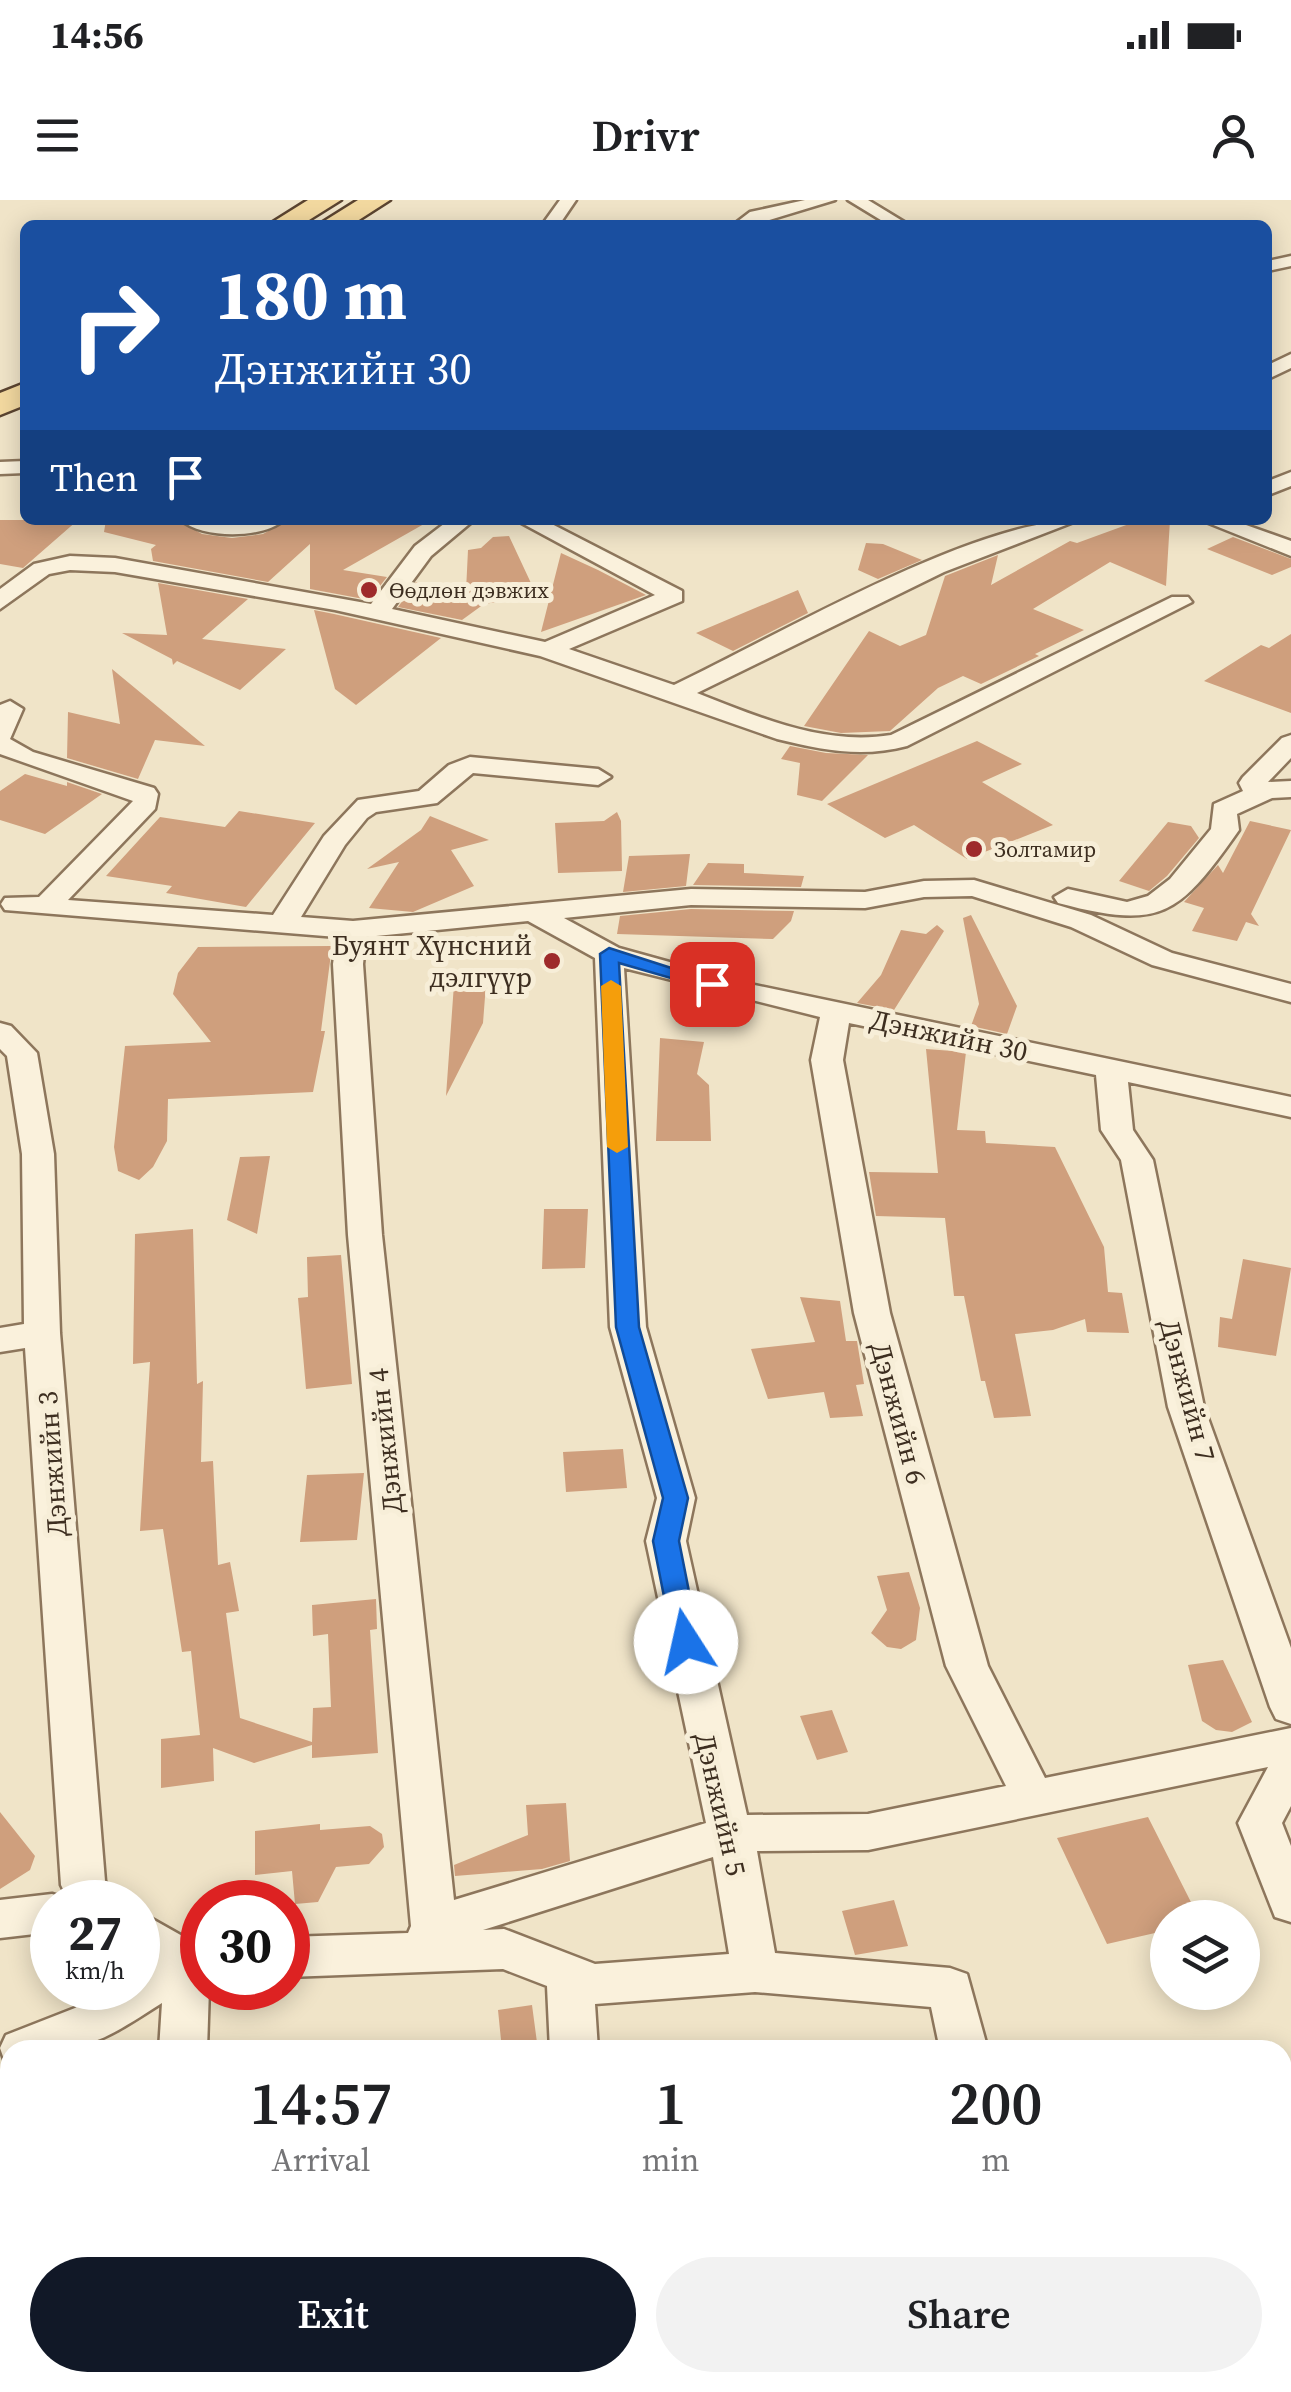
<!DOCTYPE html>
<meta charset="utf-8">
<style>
body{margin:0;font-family:"Source Serif 4",serif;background:#f2f2f2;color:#202124;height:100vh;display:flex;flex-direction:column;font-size:38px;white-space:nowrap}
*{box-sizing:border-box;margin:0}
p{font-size:32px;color:#757577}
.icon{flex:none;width:55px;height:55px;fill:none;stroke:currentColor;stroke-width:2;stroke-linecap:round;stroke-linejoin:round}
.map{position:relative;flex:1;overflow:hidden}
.panel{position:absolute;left:0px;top:1840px;width:1292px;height:352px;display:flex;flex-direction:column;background:#fff;border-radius:30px 30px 0 0;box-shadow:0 5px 25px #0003}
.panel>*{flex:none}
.hud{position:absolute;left:20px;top:20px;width:1252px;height:305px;border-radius:15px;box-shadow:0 5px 25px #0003;background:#1a4fa0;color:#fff;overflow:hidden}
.controls{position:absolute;left:1150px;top:1700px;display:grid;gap:20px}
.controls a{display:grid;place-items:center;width:110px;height:110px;border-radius:50%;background:#fff;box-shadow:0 5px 25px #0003;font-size:50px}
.speed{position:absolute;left:30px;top:1680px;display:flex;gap:20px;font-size:50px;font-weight:700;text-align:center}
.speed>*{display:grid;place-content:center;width:130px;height:130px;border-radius:50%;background:#fff;box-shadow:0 5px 25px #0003;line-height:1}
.speed small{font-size:25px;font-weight:400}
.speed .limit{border:15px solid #d22;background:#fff;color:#111}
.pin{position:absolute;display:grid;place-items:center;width:85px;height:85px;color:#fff;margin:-42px;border-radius:20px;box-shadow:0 5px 15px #0006}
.me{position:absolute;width:110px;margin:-55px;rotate:350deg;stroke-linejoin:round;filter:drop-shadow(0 0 8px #0008)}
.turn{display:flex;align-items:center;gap:35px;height:210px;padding:0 30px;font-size:45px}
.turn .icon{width:130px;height:130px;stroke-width:2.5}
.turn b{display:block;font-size:70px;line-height:85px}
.then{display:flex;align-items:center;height:95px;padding:0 30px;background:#0003;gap:20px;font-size:38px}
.eta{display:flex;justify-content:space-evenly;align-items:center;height:170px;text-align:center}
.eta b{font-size:60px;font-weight:600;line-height:70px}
.action{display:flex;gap:20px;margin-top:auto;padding:20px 30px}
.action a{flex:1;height:115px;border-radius:60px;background:#111827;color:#fff;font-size:40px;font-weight:600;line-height:115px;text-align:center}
.action a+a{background:#f2f2f2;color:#202124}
.status{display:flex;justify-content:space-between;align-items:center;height:70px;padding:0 50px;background:#fff;direction:ltr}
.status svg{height:28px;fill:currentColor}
header{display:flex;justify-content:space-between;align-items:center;height:130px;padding:0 30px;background:#fff;font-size:45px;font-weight:600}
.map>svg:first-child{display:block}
</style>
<div class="status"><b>14:56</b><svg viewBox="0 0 49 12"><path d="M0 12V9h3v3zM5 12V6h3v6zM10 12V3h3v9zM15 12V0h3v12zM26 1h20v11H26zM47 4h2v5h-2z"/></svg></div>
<header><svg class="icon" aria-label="menu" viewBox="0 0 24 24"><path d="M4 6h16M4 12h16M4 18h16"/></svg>Drivr<svg class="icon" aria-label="person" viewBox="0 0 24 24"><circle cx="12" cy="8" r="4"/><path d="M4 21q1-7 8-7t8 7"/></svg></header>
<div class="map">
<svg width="1291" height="2192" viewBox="0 0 1291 2192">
<rect width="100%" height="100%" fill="#f0e4c8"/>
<path fill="#cf9f7d" d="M0 320H78L23 368 0 364Z
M106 320H177L202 334 232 338 263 334 288 320H431L343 370 387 377 369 400 310 389V344L268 382 153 361 151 349 156 345 104 332Z
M1140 320H1170L1166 386 1110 362 1033 409 1084 430 1035 454 1039 456 981 484 963 476 938 488 890 531 841 533 804 526 869 431 900 446 926 435 945 376 998 355 991 385 1070 341 1077 343Z
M509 336 537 396 484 404 462 420 398 407 416 382 466 391 468 350 481 348 493 337Z
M1233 337 1291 359V367L1272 375 1207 349Z
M866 343 883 344 922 360 878 379 858 370Z
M561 353 598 370 646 395 541 432Z
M158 383 248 399 202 439 286 449 240 490 177 461 173 465 172 459 122 433 167 435Z
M798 390 808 413 733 451 696 433Z
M314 410 334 414 441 438 356 505 335 489Z
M1291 434V513L1204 481 1261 445 1269 448Z
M112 469 205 546 155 540 138 579 67 558 68 512 120 524Z
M977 541 1022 564 982 582 1053 625 967 659 914 625 885 638 827 604Z
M790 546 826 553 868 555 822 601 797 595 800 563 781 559Z
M25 574 67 586V582L102 594 45 634 0 620V591Z
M239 611 315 623 246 707 166 693 172 686 106 676 160 617 225 627Z
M617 612 621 621 622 671 558 673 555 623 604 621Z
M430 616 489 640 451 650 474 686 413 712 369 708 399 662 367 669 421 630Z
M1250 621 1291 630 1251 714 1259 726 1246 722 1237 741 1192 731 1204 708 1184 702 1218 665 1223 673Z
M1168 622 1191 626 1199 638 1167 676 1149 691 1119 681Z
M690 654 686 686 623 692 629 656Z
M708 663 744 664V673L804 676 801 687 693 685Z
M691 709 794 711 791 721 773 739 617 734 620 716Z
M971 715 1017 806 1007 834 971 826 979 804 963 718Z
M937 725 944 731 894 810 857 803 881 775 901 730 926 734Z
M332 746 321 831H325L313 892 168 899 167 941 153 967 139 980 118 971 114 947 125 846 211 842 173 794 178 773 198 747Z
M454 784H486L483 823 446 896Z
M660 838 704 842 697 874 709 885 711 941H656Z
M926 849 966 852 957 930 985 931 986 943 1055 947 1104 1047 1108 1092 1122 1093 1129 1133 1087 1132 1085 1119 1053 1130 1015 1134 1031 1216 994 1218 985 1181H981L964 1096H954L945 1018 876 1016 869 972 938 973Z
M270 956 257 1034 227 1020 240 957Z
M544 1009H588L585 1068 542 1069Z
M193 1029 197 1184 203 1181 201 1262 213 1261 218 1365 230 1362 239 1411 226 1413 240 1518 312 1542 313 1508 331 1507 328 1434 313 1436 312 1405 376 1399 377 1429 370 1430 378 1553 312 1558V1545L254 1563 213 1548 214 1581 161 1588V1539L200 1535 191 1451 182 1452 163 1329 140 1331 150 1162 133 1164 135 1034Z
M341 1055 352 1184 306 1189 298 1098 308 1097 307 1057Z
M1243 1059 1291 1068 1276 1156 1218 1147 1220 1117 1232 1119Z
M800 1097 840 1101 846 1141H857L864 1184 856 1185 863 1216 830 1218 824 1192 768 1199 751 1149 815 1142Z
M623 1249 627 1288 566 1292 563 1252Z
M364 1273 357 1340 300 1342 307 1275Z
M909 1372 920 1408 916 1440 901 1449 887 1447 871 1433 887 1410 877 1376Z
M1223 1460 1252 1522 1232 1532 1216 1530 1202 1521 1188 1465Z
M832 1510 848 1552 817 1560 800 1516Z
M566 1603 570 1661 542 1669 455 1676 454 1665 528 1635 526 1605Z
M0 1612 35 1656 30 1670 0 1689Z
M1148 1617 1199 1718H1168V1730L1107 1744 1057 1638Z
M320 1624V1630L370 1626 382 1634 384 1647 369 1664 336 1667 318 1702 295 1704 292 1671 255 1675V1631Z
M894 1700 908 1746 855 1755 842 1711Z
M532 1805 538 1850H502L498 1810Z"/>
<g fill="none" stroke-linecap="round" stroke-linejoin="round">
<g stroke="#8d765c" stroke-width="5">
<path id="minor" d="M560 0H576L559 25H542Z
M805 0H835L753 25H733L750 12Z
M848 0H868L909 25H889Z
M1291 56V66L1268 71V61Z
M1291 154V168L1268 179V165Z
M25 261V273L0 274V262Z
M1291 272V286L1268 295V281Z
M181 320H284C263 339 202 339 181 320Z
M449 320H474L431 356 392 409 545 442 655 395 516 320H544L682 391V401L569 449 674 485C775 437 974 320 1079 320L944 372 697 493C758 517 824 546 891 535L1172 397H1188L1192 402 907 546C862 558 822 550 777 539L540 456 335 410 115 372 70 370 49 374 0 409V389L34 364 70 356 115 358 371 404 415 346Z
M1201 320H1232L1291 341V356Z
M10 501 23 509 10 539 33 552 154 588 158 594 155 609 68 700 273 715 324 636 358 600 419 591 449 565 470 557 598 569 611 577 598 585 473 573 437 603 376 612 367 618 345 645 301 717 353 721 691 689 865 692 924 681 974 680 1091 715 1172 753 1291 784V802L1152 765 1071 727 972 696 924 697 865 708 691 705 564 718 619 748 745 783 1291 897V917L1128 882 1133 930 1153 960 1204 1207 1291 1448V1524L1276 1519 1270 1507 1168 1207 1121 960 1101 930 1096 875 849 823 843 860 890 1113 988 1466 1045 1578 1291 1528V1606L1282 1623 1291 1646V1722L1275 1717 1238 1623 1268 1567 868 1650 757 1651 775 1753 950 1768 967 1774 988 1850H940L931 1807 755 1792 595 1804 598 1850H550L547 1786 503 1769 288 1777V1737L408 1733 411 1726 348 1035 333 764 337 737 5 710 1 704 5 698 39 697 133 601 0 554V505ZM528 721 595 758 610 1127 657 1298 646 1341 706 1623 454 1700 382 1035 363 764 366 737ZM624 768 820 817 811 860 854 1113 946 1466 1006 1586 868 1614 747 1615 686 1341 695 1298 646 1127ZM713 1657 729 1754 595 1764 504 1729 483 1730Z
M1291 535V558L1268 582 1291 581V597L1272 598 1237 614 1239 630C1178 717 1161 730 1058 703L1054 697 1068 689 1127 702 1148 696 1170 679 1211 629 1214 604 1243 591 1239 583 1243 577 1282 538Z
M0 823 11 826 37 853 54 954 60 1133 105 1681 117 1702H52V1732L0 1738V1700L52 1694 68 1699 61 1685 25 1148 0 1152V1128L24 1124 22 954 7 856 0 849Z
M138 1711 193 1742 202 1741V1788H209L207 1850H159L162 1803C95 1846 89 1850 10 1850V1867L6 1865 0 1848 6 1835 75 1808 108 1788H138V1769L148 1762 138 1755Z
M144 2182H198L197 2192H143Z
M570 2182H624L625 2192H571Z
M1009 2182H1063L1065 2192H1011Z"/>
</g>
<g stroke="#5b4430" stroke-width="5">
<path id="primary" d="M308 0H341L301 25H268Z
M358 0H390L351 25H318Z
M25 183V205L0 215V193Z"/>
</g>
<use href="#minor" fill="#faf1dc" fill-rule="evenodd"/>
<use href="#primary" fill="#f3d9a0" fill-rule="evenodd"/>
</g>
<path fill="#1a73e8" stroke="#114b97" stroke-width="2.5" d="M609 748 721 784 712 790 619 763 639 1127 688 1298 679 1341 699 1442 686 1452 673 1442 653 1341 663 1298 616 1127 600 754Z"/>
<path fill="#f59e0b" d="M611 780 621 786 628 947 617 953 607 947 601 786Z"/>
<g fill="#9e2a2b" stroke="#f7eed8" stroke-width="4">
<circle cx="369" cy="390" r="10"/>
<circle cx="974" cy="649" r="10"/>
<circle cx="552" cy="761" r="10"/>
</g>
<g text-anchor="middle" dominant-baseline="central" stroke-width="10" stroke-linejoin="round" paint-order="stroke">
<g font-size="22" fill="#3d2e20" stroke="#f7eed8" text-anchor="start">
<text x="389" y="390">Өөдлөн дэвжих</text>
<text x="994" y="649">Золтамир</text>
</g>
<g font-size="28" fill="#3d2e20" stroke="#f7eed8" text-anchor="end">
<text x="532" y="745">Буянт Хүнсний<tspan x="532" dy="32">дэлгүүр</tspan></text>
</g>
<g font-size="28" fill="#3d2e20" stroke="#f7eed8">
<text transform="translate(949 835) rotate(12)">Дэнжийн 30</text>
<text transform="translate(1188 1190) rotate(75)">Дэнжийн 7</text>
<text transform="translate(899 1213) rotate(75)">Дэнжийн 6</text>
<text transform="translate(385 1241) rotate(-96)">Дэнжийн 4</text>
<text transform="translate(52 1264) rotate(-94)">Дэнжийн 3</text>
<text transform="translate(721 1604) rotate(77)">Дэнжийн 5</text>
</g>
</g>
</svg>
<div class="controls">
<a><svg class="icon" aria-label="layers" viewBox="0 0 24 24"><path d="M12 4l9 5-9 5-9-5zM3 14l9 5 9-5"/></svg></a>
</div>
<div class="speed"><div>27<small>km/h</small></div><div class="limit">30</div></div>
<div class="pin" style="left:712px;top:784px;background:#d93025"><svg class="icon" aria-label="arrive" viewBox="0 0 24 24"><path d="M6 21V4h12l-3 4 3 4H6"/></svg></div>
<svg class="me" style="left:686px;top:1442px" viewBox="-20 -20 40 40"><circle r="19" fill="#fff"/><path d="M0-13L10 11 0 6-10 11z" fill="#1a73e8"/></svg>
<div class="hud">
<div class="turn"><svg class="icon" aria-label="right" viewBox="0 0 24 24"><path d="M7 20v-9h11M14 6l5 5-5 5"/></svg><div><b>180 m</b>Дэнжийн 30</div></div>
<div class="then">Then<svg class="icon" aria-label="arrive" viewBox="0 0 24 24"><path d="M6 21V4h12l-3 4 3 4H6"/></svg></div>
</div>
<section class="panel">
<div class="eta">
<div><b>14:57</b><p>Arrival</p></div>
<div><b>1</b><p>min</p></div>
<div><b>200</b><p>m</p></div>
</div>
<div class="action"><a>Exit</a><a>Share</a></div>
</section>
</div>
